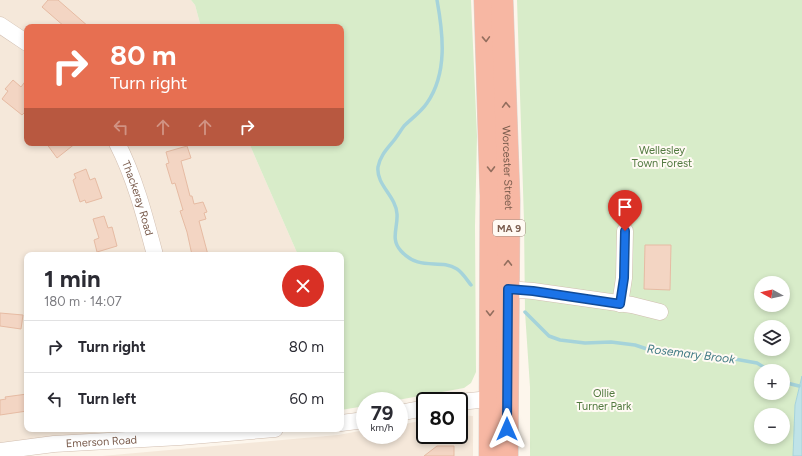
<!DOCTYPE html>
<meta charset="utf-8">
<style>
body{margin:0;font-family:Figtree,sans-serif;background:#f2f2f3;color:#2b2b33;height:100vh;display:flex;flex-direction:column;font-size:15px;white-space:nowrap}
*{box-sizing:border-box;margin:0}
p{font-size:13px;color:#7c7c81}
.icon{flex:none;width:22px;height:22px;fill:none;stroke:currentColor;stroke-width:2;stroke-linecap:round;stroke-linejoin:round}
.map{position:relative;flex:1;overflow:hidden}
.drawer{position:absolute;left:24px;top:252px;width:320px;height:180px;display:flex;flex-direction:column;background:#fff;border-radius:8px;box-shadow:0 2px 6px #0003}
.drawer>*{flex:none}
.top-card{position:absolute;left:24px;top:24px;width:320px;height:122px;border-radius:8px;box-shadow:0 2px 6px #0003;background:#e76f51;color:#fff;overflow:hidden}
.needle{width:26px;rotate:278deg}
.fabs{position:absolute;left:754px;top:276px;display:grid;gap:8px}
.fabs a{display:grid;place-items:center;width:36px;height:36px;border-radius:50%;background:#fff;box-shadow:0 2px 6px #0003;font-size:20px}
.speed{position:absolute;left:356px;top:392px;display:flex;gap:8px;font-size:20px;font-weight:700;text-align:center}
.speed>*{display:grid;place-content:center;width:52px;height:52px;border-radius:50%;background:#fff;box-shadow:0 2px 6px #0003;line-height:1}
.speed small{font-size:10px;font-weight:400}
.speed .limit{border:2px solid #111;border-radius:6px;background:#fff;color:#111}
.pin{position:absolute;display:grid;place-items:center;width:34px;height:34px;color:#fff;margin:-41px -17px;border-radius:50% 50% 50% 0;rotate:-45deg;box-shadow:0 0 4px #0007}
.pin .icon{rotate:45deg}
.me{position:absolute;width:44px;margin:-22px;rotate:0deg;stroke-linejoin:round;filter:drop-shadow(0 0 3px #0008)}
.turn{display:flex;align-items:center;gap:14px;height:84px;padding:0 20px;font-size:18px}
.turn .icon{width:52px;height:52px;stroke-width:2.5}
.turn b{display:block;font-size:28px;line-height:34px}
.lanes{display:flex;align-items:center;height:38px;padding:0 20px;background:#0003;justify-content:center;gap:20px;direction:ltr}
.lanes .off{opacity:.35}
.round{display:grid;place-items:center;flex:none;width:42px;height:42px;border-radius:21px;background:#f2f2f3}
.overview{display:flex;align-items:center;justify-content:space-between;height:68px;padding:0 20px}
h1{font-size:24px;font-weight:700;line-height:30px}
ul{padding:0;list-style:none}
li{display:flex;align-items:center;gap:12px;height:52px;padding:0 20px;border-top:1px solid #e1e1e2}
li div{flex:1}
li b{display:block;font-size:15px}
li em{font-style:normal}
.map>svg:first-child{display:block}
</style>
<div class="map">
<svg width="802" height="456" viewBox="0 0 802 456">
<rect width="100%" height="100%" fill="#fdf6ec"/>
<path fill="#f5e8da" d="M0 0H191L195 5 201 27H27V143H249L298 255H27V429H132L0 443Z
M459 415 473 416V456H102L338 435 365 430V435H399V425L425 420V435H459Z"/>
<path fill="#d8ecc9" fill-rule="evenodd" d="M191 0H471L477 136 475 226 476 372 471 383 464 388 392 401H365V406L341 410V255H298L249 143H341V27H201L195 5Z
M517 0H802V376L795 405 793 456H530V387L525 312 524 221ZM761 283H783V305H761ZM761 327H783V349H761ZM761 371H783V393H761ZM761 415H783V437H761Z"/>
<path fill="#bfe3e8" stroke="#a5d3da" d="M802 376V456H793L795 405Z"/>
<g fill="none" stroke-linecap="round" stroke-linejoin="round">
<path stroke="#a5d3da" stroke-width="3.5" d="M437 0C443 33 448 73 427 103 421 112 412 118 404 126 401 130 398 135 395 139 389 147 380 155 378 167 376 185 396 196 397 214 398 228 390 239 401 251 420 272 439 258 457 269 462 272 467 280 471 285
M525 312 549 336 560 340 585 343 611 342 635 345 650 350 668 353 712 355 757 363 770 371
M783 382 799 386"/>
</g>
<path fill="#f3d5c3" stroke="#e6bba3" d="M48 0H58L89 27H65L42 7Z
M27 79V110L22 115 2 99 8 91 5 89 13 80 21 87Z
M46 143H76L57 158Z
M187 146 191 158 181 161 190 196H192L194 204 203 202 207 212 204 213 206 219 199 221 208 255H192L187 232 180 211 183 210 175 183 172 184 166 164 169 163 166 152Z
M86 169 90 180 95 178 102 198 86 203 85 200 80 202 73 180 76 178 74 174Z
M104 216 108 228 112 227 117 246 97 252 94 240 99 238 93 219Z
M645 245H671L670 290 644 289Z
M0 313 23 315 21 329 0 326Z
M27 394V411L0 415V400L6 399 5 397Z
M437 446H454V456H424Z"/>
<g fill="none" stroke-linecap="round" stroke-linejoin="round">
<g stroke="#d1beb0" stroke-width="17">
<g id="minor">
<path d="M0 25 27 43"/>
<path id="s1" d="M117 143C135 178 145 217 155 255"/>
<path d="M508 289 533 291 632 305 660 312"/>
<path d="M620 304 624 278 625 231"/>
<path d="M459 402 490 399"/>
<path d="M399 413 425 408"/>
<path d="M341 423 365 420"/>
<path id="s2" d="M0 451 54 444 180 437 275 429"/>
</g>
</g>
<g stroke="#dad1cd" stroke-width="23">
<g id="highway">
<path d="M485 0 491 196 490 456"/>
<path id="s3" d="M502 0 509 200 507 456"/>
</g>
</g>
<use href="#minor" stroke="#fff" stroke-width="16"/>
<use href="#highway" stroke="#f7b7a3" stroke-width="22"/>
</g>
<defs><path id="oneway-chevron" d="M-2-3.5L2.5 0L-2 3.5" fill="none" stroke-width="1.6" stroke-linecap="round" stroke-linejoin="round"/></defs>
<g stroke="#936e5e">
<use href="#oneway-chevron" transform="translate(486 39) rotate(88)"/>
<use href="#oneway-chevron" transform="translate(506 105) rotate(-92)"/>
<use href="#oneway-chevron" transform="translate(491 169) rotate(89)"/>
<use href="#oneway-chevron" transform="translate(508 263) rotate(-89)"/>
<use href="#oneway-chevron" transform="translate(490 313) rotate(90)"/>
</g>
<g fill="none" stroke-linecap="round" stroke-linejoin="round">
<g stroke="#114b97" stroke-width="10">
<path id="route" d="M507 429 508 289 533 291 620 304 624 278 625 231"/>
</g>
<use href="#route" stroke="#1a73e8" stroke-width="7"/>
</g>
<g text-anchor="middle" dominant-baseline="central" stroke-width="4" stroke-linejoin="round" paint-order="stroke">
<rect fill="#fffaf3" stroke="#a28b7f" stroke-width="1" x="493" y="220" width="32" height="16" rx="3"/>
<g font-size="10" font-weight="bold" fill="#7a5c4d">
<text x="509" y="228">MA 9</text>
</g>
<g font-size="11" fill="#537a41" stroke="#fffaf3">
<text x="662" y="150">Wellesley<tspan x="662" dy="13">Town Forest</tspan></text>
<text x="604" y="393">Ollie<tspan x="604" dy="13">Turner Park</tspan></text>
</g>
<g font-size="11" fill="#7a5c4d" stroke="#fffaf3">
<text stroke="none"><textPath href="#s3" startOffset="168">Worcester Street</textPath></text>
<text stroke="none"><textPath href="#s1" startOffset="59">Thackeray Road</textPath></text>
<text stroke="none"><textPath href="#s2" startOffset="102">Emerson Road</textPath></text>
</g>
<g font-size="12" font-style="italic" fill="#437c86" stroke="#fffaf3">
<text transform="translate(691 354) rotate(7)">Rosemary Brook</text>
</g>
</g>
</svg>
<div class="fabs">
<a><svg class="needle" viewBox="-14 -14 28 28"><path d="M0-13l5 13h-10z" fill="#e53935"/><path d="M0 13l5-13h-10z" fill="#7c7c81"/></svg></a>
<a><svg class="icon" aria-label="layers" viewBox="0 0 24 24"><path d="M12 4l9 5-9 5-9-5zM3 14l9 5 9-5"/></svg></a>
<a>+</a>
<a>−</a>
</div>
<div class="speed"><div>79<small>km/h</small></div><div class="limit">80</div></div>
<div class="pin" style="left:625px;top:231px;background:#d93025"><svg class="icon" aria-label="arrive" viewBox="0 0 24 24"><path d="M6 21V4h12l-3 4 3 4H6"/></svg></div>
<svg class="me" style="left:507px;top:429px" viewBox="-20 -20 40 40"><path d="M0-17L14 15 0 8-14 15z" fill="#1a73e8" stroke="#fff" stroke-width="4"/></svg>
<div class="top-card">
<div class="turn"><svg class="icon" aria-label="right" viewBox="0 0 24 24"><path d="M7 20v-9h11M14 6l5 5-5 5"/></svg><div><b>80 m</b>Turn right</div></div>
<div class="lanes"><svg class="icon off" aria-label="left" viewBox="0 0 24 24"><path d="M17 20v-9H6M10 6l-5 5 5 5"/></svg><svg class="icon off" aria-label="ahead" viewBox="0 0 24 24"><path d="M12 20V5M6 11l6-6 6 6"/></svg><svg class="icon off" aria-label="ahead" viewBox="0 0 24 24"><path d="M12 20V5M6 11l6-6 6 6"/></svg><svg class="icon" aria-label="right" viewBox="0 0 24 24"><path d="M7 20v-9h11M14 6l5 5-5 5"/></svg></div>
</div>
<section class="drawer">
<div class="overview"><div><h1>1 min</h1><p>180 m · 14:07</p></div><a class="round" style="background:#d93025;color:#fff"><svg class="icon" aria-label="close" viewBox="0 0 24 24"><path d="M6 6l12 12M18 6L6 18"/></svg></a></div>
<ul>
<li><svg class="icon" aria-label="right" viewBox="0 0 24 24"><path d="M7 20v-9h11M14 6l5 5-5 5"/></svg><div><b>Turn right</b></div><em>80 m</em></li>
<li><svg class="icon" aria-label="left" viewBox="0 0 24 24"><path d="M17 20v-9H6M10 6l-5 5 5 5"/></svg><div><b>Turn left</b></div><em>60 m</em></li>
</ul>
</section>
</div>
